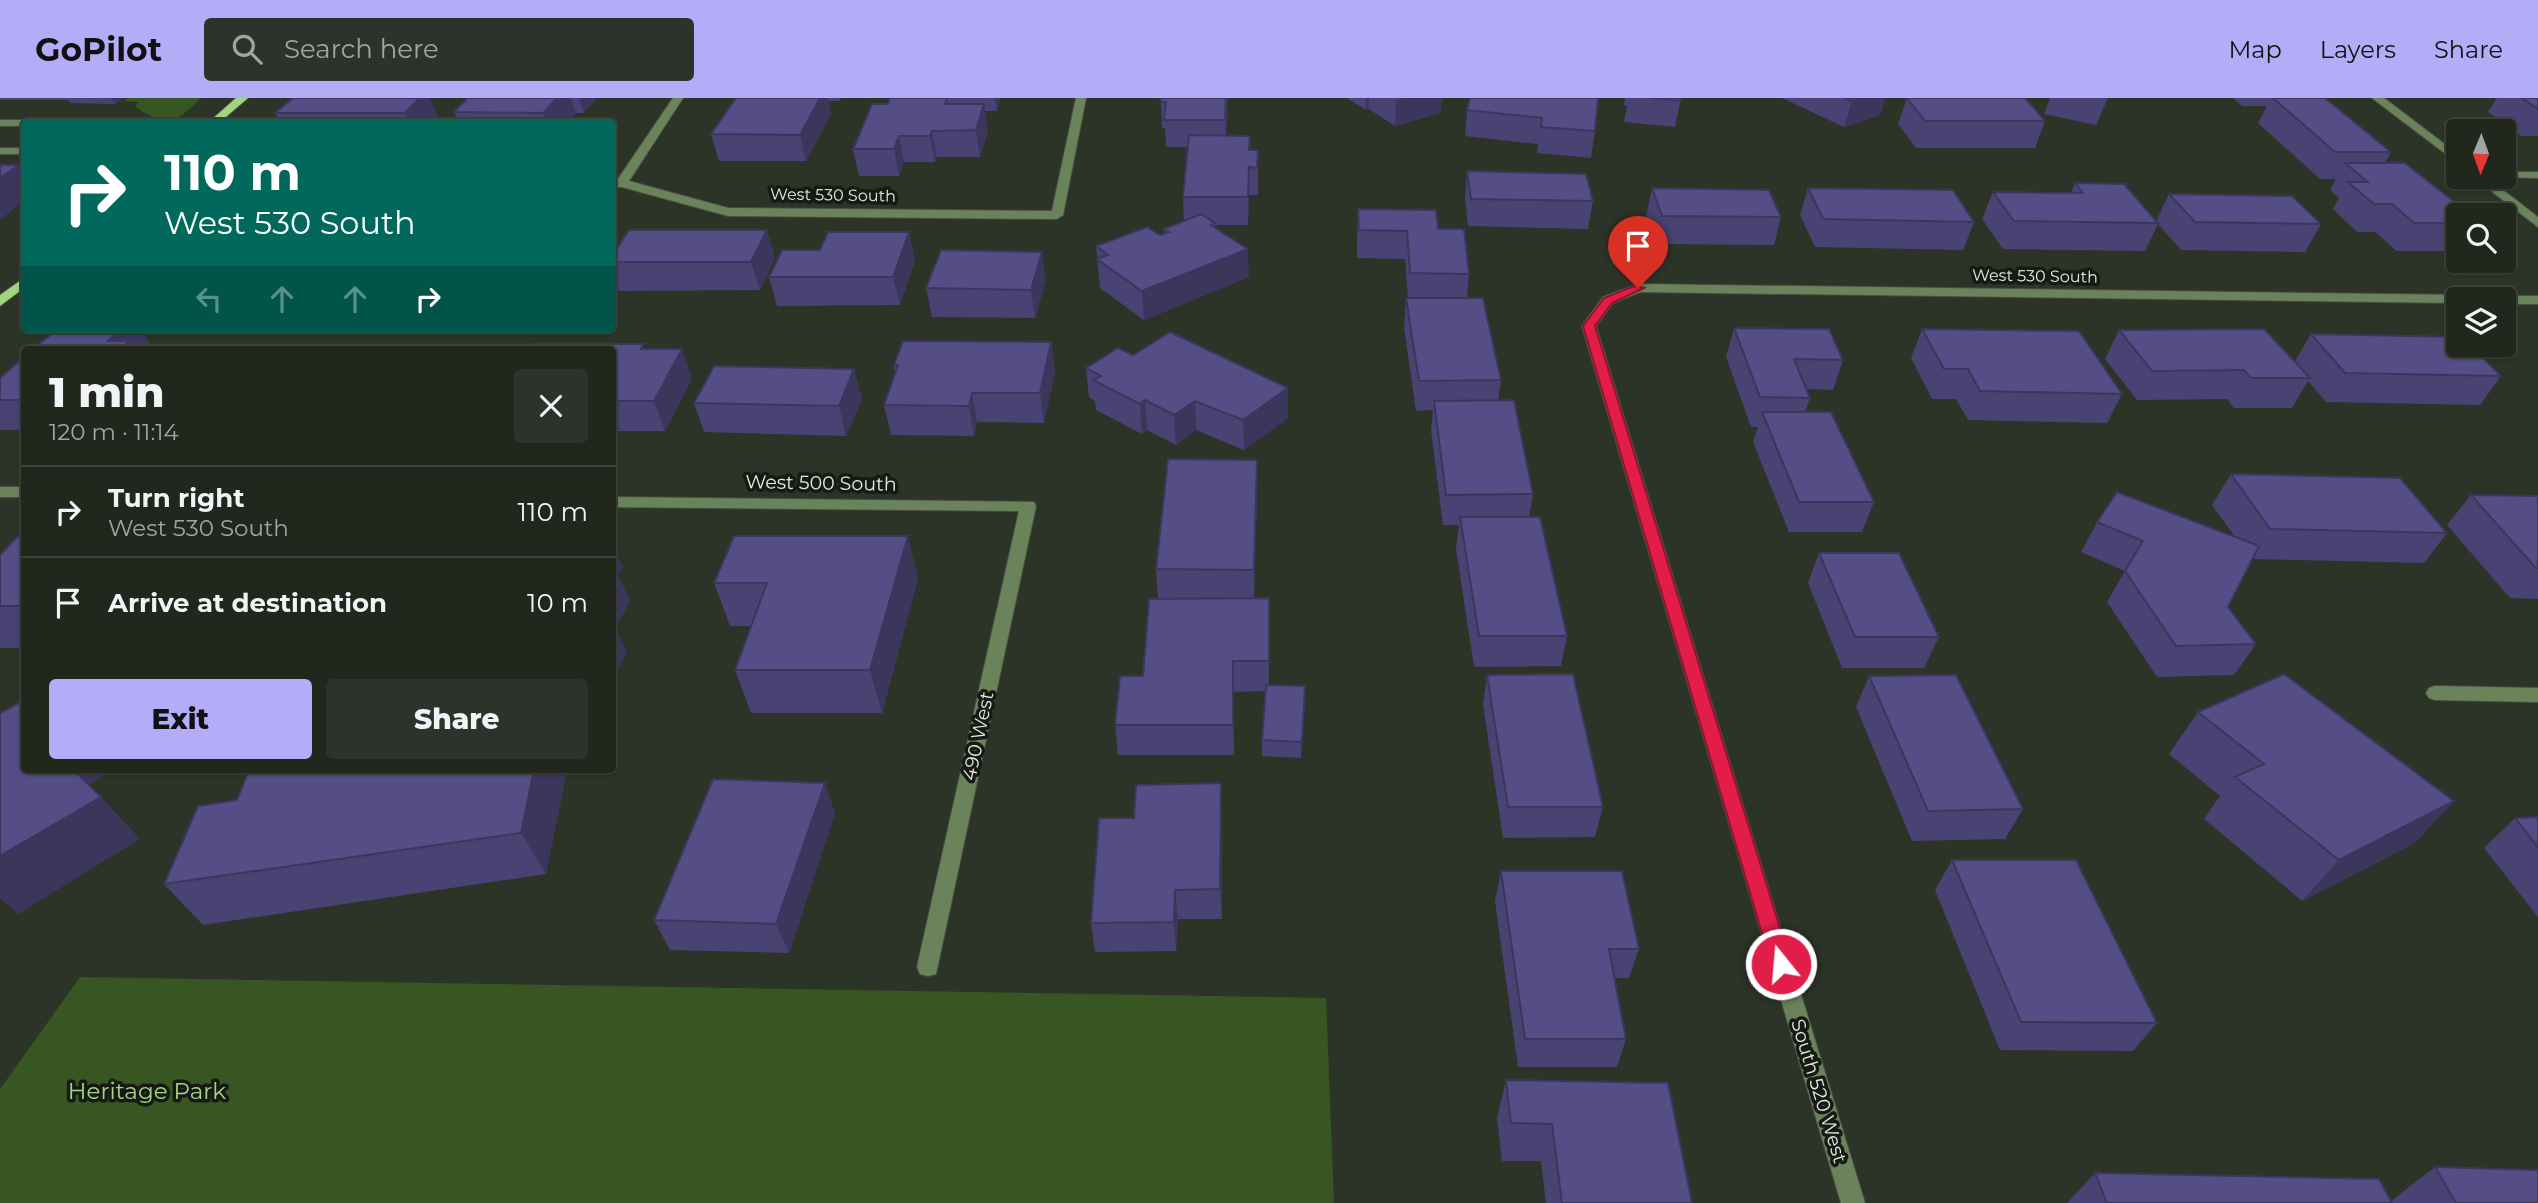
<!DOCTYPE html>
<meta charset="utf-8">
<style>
body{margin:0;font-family:Montserrat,sans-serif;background:#2d332a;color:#f1f3f6;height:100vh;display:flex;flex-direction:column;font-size:26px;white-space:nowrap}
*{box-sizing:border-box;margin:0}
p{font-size:23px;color:#a2a5a4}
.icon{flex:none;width:38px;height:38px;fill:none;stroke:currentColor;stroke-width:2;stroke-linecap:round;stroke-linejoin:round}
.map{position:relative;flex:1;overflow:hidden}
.sheet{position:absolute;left:21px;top:248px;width:595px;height:427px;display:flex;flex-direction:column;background:#21271d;border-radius:7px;box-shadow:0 2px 5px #0004,0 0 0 2px #3e443b}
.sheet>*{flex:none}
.hud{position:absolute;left:21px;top:21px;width:595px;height:214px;border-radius:7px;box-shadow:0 2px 5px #0004,0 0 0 2px #3e443b;background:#00695c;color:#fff;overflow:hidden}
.needle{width:46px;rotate:181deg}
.controls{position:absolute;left:2446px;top:21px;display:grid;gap:14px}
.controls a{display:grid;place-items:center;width:70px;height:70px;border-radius:7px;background:#21271d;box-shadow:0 2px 5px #0004,0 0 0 2px #3e443b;font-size:35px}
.pin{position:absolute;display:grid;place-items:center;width:60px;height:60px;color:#fff;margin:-72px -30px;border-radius:50% 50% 50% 0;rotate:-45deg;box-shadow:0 0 7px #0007}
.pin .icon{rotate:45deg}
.me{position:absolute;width:77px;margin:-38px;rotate:343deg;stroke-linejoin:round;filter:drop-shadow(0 0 5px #0008)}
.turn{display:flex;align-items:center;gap:24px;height:147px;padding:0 28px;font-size:32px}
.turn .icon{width:91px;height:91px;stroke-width:2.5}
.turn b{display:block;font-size:49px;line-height:60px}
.lanes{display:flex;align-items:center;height:66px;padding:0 28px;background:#0003;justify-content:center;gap:35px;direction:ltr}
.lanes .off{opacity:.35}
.round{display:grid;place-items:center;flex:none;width:74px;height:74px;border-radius:7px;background:#2d332a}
.summary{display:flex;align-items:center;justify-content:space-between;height:119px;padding:0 28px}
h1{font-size:42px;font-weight:800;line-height:52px}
.primary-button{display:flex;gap:14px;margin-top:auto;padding:14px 28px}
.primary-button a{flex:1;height:80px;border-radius:7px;background:#b5acf8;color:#111;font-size:28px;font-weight:800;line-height:80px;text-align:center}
.primary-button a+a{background:#2d332a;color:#f1f3f6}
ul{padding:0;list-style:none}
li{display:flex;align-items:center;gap:21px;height:91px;padding:0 28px;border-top:2px solid #3e443b}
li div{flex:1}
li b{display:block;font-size:26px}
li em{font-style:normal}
header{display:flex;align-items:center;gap:42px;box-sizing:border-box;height:98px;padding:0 35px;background:#b5acf8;color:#111}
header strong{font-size:33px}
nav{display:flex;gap:38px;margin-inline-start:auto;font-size:24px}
.search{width:490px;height:63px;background:#2d332a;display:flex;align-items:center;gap:18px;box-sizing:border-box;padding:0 24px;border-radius:7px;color:#a2a5a4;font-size:26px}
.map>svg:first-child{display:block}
</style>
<header>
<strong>GoPilot</strong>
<div class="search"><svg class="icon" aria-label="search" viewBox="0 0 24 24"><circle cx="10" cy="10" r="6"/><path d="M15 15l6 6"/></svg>Search here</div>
<nav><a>Map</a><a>Layers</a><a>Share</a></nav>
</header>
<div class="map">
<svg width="2538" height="1105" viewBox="0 0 2538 1105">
<rect width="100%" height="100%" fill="#2c3427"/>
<path fill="#375621" d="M128 0H201C195 5 186 16 178 19 163 24 146 18 135 8L139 4 124 3Z
M80 879 1326 900 1334 1105H0V991Z"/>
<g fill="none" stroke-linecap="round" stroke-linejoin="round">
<g stroke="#495145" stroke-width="2">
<path id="minor" d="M673 0H683L629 83 728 110 1052 113 1076 0H1086L1063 117 1057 121 728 118 622 89H612V81H618Z
M2372 0H2384L2459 57V66Z
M0 22H24L29 24H24V28H0Z
M0 50H24V56H0Z
M2504 74H2538V80L2500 79H2504Z
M2473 79H2486L2538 119V129Z
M1638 186 2464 197 2471 201H2459V205L1640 194 1613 205 1596 228 1865 1105H1841L1582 228 1603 199Z
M2504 198H2538V206H2504V201H2498Z
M0 389H24V399H0Z
M612 399 1034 404 1036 408 936 876 928 878 920 876 917 869 1019 413 612 409Z
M2435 588 2538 590V604L2435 602 2429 600 2426 595 2429 590Z"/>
</g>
<g stroke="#495145" stroke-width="2">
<path id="major" d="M236 0H248L220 24H209Z
M24 180V190L0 208V197Z"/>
</g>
<use href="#minor" fill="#6a835a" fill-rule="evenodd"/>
<use href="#major" fill="#a0d57e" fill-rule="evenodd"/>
</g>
<path fill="#494272" d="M0 0H123L115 6 71 5 68 2H0Z
M293 0 438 18 433 24H280L275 15Z
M468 0H597L584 15H576L568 24H458L454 14Z
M736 0H841L839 3H828L831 16 806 63H719L711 36Z
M890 0H1000V1L997 13H985L988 32 980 59H937L935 64H904L899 78H859L853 51 888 6Z
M1161 0H1228L1226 38 1250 52H1258V97H1249L1248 127H1215V130L1249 179 1144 222 1100 190 1096 148 1160 137 1164 136V131L1184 123 1183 99 1188 49H1166L1165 30H1162Z
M1347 0H1442L1440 15 1395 28 1369 11 1366 12Z
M1470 0 1595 33 1591 60 1537 55 1538 46 1465 38 1467 12Z
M1625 0H1681L1675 29 1624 24 1627 8 1624 7Z
M1782 0H1885L1880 17 1844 29Z
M1907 0 2045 23 2035 50H1916L1898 26Z
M2050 0H2108L2096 27 2044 16Z
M2233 0H2325L2391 54 2385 65 2459 117V153H2397L2375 134H2357L2333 111 2339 100 2330 92 2336 81H2320L2258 25 2267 8H2242Z
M2497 0H2538V38H2521L2488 14Z
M1467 73 1593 103 1588 131 1468 128 1465 101Z
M2075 85 2156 123 2169 96 2321 126 2305 154 2181 152 2158 126 2145 153 2003 151 1982 121 1993 94 2071 95Z
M1652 90 1781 119 1774 147 1656 146 1646 118Z
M1808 90 1974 124 1963 152 1815 149 1800 117Z
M1358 111 1438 131 1469 176 1467 200 1501 282 1498 303 1533 396 1529 419 1567 538 1561 568 1474 569 1456 450 1459 427H1443L1431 332 1433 312 1416 313 1404 229 1406 200H1408L1405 161 1357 160V139Z
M767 132 775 160 760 192 619 193 612 175V158Z
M915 162 900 207 777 208 769 179Z
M1046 182 1035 220 932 219 926 190Z
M1734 230 1843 262 1833 292 1806 291 1810 300 1805 314 1874 404 1862 434H1789L1753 344 1758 329H1751L1726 259Z
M1922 231 2122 296 2107 325 1968 322 1956 301H1932L1911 260Z
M2119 232 2295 263 2311 236 2501 278 2480 307 2326 304 2308 283 2292 310H2234L2227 301 2137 302 2105 261Z
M1051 244 1055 273 1044 325 977 324 974 338 891 337 884 307 895 274 894 267Z
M646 251 692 281 665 333H612V252Z
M1133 257 1288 320 1244 352 1196 332 1176 347 1147 332 1142 336 1096 312 1095 303 1089 299 1086 270Z
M24 259V332H0V280Z
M854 271 862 301 846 338 704 334 694 305Z
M2231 376 2447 435 2424 465 2252 461 2228 509 2256 546 2234 577 2157 579 2107 504 2125 473 2081 454 2097 424 2235 439 2212 407Z
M1257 392 1254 500H1269V587L1305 588 1301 660 1262 658V642L1266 593 1234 594V657H1118L1115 627 1143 578 1158 501 1156 471Z
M2471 397 2538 398V501L2510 500 2447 427Z
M24 433V550H0V457Z
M1819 455 1939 539 1924 570H1842L1808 485Z
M918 480 882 615H751L735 572 751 528H730L714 485Z
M1487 577 1603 709 1595 739 1503 740 1483 607Z
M1869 578 2023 711 2005 741 1912 743 1856 609Z
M2198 614 2415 745 2302 803 2204 721 2220 698 2169 656Z
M567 672 546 776 203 827 164 786 237 702Z
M1221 685 1222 715V821H1178L1176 853 1095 854 1091 825 1134 720Z
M835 715 789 855 670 852 654 822Z
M2538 719V819L2484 750 2515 720Z
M1952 762 2157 925 2133 953 2000 952 1935 792Z
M1501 773 1639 851 1629 880H1614L1626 941 1617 969H1518L1495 803Z
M1506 982 1692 1105H1546L1541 1063H1502L1497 1020Z
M2435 1069 2538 1105H2067L2095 1075 2391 1103Z"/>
<path fill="#3c365d" d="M111 0H123L115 6Z
M420 0H430L438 18 433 24H409L405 15Z
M557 0H571L576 15 568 24H546L543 15Z
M579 0H597L584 15Z
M820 0H828L831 16 806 63 800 37Z
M995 0 1000 1 997 13Z
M1226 0H1228L1226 49 1225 22Z
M1366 0H1369V11L1366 12Z
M1403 0H1442L1440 15 1395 28 1396 2Z
M1861 0H1885L1880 17 1844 29 1852 3Z
M984 6 988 32 980 59 976 32Z
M932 33 937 59 935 64 930 38Z
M899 38 904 64 899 78 894 51Z
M19 67 24 76V103L0 122V80Z
M1249 69V97L1248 127V99Z
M767 132 775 160 760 192 751 164Z
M909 134 915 162 900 207 893 179Z
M1248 151 1249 179 1144 222 1142 193Z
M1042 154 1046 182 1035 220 1031 192Z
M121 231H141L152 248 149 252H114L108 243Z
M1051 244 1055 273 1044 325 1040 295Z
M682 251 692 281 665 333 654 303Z
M854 271 862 301 846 338 839 308Z
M1288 290V320L1244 352 1243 322Z
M972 295 977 324 974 338 969 308Z
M1145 302 1147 332 1142 336 1140 306Z
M1195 303 1196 332 1176 347 1174 317Z
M1257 362V392L1254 502V472Z
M908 438 918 480 882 615 870 572Z
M612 445 623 469 618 477 630 503 616 530 627 555 612 583Z
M1233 563 1234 594V657L1233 627Z
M73 672H114L87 688Z
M534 672H567L546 776 521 735Z
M825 685 835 715 789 855 776 826Z
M1221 685 1222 715V821L1220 791Z
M101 699 140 741 18 816 0 800V758Z
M2454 703 2415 745 2302 803 2339 762Z
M1175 792 1178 821 1176 853 1174 824Z"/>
<path fill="#554d85" stroke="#3c365d" stroke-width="2" d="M293 0H420L405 15H275Z
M468 0H557L543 15 454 14Z
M736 0H820L800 37 711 36Z
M890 0H947L945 6H984L976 32 932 33 930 38H899L894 51H853L872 6H888Z
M1161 0H1226L1225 22H1164L1166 4H1160Z
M1470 0H1598L1595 33 1541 29 1542 20 1467 12Z
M1651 0H1681L1680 3Z
M1845 0H1861L1852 3Z
M1907 0H2025L2045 23H1925Z
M2273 0H2325L2391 54H2335Z
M2522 0H2538V11Z
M1189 37 1250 38 1249 52H1258L1257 70 1249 69 1248 99H1183Z
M2345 65H2405L2471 117H2459V125H2414L2392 106H2374L2348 84H2368Z
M0 67H19L0 80Z
M1467 73 1586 76 1593 103 1471 101Z
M2075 85 2124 86 2158 125 2014 123 1993 94 2083 95Z
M1652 90 1769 92 1781 119 1662 118Z
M1808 90 1953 92 1974 124 1823 121Z
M2169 96 2292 98 2321 126 2195 124Z
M1358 111 1436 112 1438 131H1464L1469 176 1410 175 1407 133 1359 132Z
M1201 116 1215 125 1211 127 1248 151 1142 193 1097 161 1108 157 1096 148 1147 129 1160 137 1169 134 1164 131Z
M629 132H767L751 164H612V158Z
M828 134H909L893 179H769L782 152H820Z
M941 152 1042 154 1031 192 926 190Z
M1406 200H1483L1501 282 1419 283Z
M1734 230 1829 231 1843 262 1794 261 1810 300 1760 299Z
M57 231H121L108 243H129L120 252H32Z
M1922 231 2079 233 2122 296 1980 293 1968 271H1944Z
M2264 231 2310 280H2251L2244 272 2152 273 2119 232Z
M1170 234 1288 290 1243 322 1195 303 1174 317 1145 302 1140 306 1093 282 1101 278 1086 270 1118 250 1133 257Z
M2311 236 2459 239V247H2470L2501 278 2345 275Z
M903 243 1051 244 1040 295H972L969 308 884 307 898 267H894Z
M530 246H644L641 251H682L654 303H612V252H525Z
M332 247 402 248 398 252H327Z
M24 259V302H0V280Z
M714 268 854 271 839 308 694 305Z
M1514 302 1533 396 1446 397 1434 303Z
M1762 314H1831L1874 404H1799Z
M1168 361 1257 362 1254 472 1156 471Z
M2231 376 2400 380 2447 435 2270 431Z
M2117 394 2259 448 2228 509 2256 546 2176 548 2125 473 2143 443 2097 424Z
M2471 397 2538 398V470H2536Z
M1460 419H1540L1567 538H1479Z
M23 433H24V508H0V457Z
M734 438H908L870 572H735L767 485H714Z
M1819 455H1899L1939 539H1855Z
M1269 500V563H1233V627H1115L1120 578H1143L1149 501Z
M1573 576 1603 709H1508L1487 577Z
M2284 576 2454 703 2339 762 2235 679 2264 666 2198 614Z
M1956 577 2023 711 1928 713 1869 578Z
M1266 587 1305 588 1302 644 1262 642Z
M24 602V672H74L101 699 0 758V615Z
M249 672H534L521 735 164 786 198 708 237 702Z
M713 681 825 685 776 826 654 822Z
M1221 685 1220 791 1175 792 1174 824 1091 825 1099 720H1134L1136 687Z
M2538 719V749L2515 720Z
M1952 762H2076L2157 925 2021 924Z
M1501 773H1622L1639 851H1609L1626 941H1525Z
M1506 982 1668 985 1692 1105H1562L1552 1026 1511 1025Z
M2435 1069 2538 1072V1105H2456Z
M2095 1075 2379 1081 2392 1105H2107Z"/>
<path fill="#e11d48" stroke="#92132f" stroke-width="2" d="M1634 188 1644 190 1612 205 1595 228 1791 866 1788 872 1781 874 1774 872 1771 866 1583 228 1604 200Z"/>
<g text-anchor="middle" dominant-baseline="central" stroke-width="7" stroke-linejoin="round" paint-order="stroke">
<g font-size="16" fill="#e4e9e1" stroke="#171a14">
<text transform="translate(833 97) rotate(1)">West 530 South</text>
<text transform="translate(2035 178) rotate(1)">West 530 South</text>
</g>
<g font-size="19" fill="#e4e9e1" stroke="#171a14">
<text transform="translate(821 385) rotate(1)">West 500 South</text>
<text transform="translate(978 638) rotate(-78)">490 West</text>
<text transform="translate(1819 993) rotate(73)">South 520 West</text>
</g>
<g font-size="23" fill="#a4d585" stroke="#171a14">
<text x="147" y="993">Heritage Park</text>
</g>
</g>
</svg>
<div class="controls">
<a><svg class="needle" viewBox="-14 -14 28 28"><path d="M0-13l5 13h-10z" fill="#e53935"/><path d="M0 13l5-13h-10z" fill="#a2a5a4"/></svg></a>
<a><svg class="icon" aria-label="search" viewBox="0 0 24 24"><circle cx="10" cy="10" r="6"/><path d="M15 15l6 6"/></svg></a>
<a><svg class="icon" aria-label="layers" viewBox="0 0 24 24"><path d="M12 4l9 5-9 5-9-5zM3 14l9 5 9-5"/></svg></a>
</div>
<div class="pin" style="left:1638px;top:190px;background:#d93025"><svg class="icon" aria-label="arrive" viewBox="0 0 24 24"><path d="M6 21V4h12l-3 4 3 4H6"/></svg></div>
<svg class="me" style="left:1781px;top:866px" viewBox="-20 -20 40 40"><circle r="17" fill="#e11d48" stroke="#fff" stroke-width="3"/><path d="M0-11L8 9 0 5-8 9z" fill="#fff"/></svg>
<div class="hud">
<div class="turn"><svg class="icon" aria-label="right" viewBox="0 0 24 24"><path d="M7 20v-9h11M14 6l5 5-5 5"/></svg><div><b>110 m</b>West 530 South</div></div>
<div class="lanes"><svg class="icon off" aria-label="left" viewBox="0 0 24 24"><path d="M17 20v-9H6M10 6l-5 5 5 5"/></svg><svg class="icon off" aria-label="ahead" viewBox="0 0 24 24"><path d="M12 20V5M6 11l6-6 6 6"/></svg><svg class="icon off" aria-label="ahead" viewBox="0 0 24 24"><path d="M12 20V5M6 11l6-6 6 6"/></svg><svg class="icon" aria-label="right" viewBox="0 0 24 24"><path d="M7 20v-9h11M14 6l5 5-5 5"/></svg></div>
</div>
<section class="sheet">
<div class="summary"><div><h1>1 min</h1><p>120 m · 11:14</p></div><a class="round"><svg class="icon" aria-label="close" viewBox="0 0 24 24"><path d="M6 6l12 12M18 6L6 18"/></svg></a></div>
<ul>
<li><svg class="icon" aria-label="right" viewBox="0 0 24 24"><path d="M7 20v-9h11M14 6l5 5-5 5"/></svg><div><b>Turn right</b><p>West 530 South</p></div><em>110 m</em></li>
<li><svg class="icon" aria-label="arrive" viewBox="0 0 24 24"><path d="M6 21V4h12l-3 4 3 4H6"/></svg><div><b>Arrive at destination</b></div><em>10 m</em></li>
</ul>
<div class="primary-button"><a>Exit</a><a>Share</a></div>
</section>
</div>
